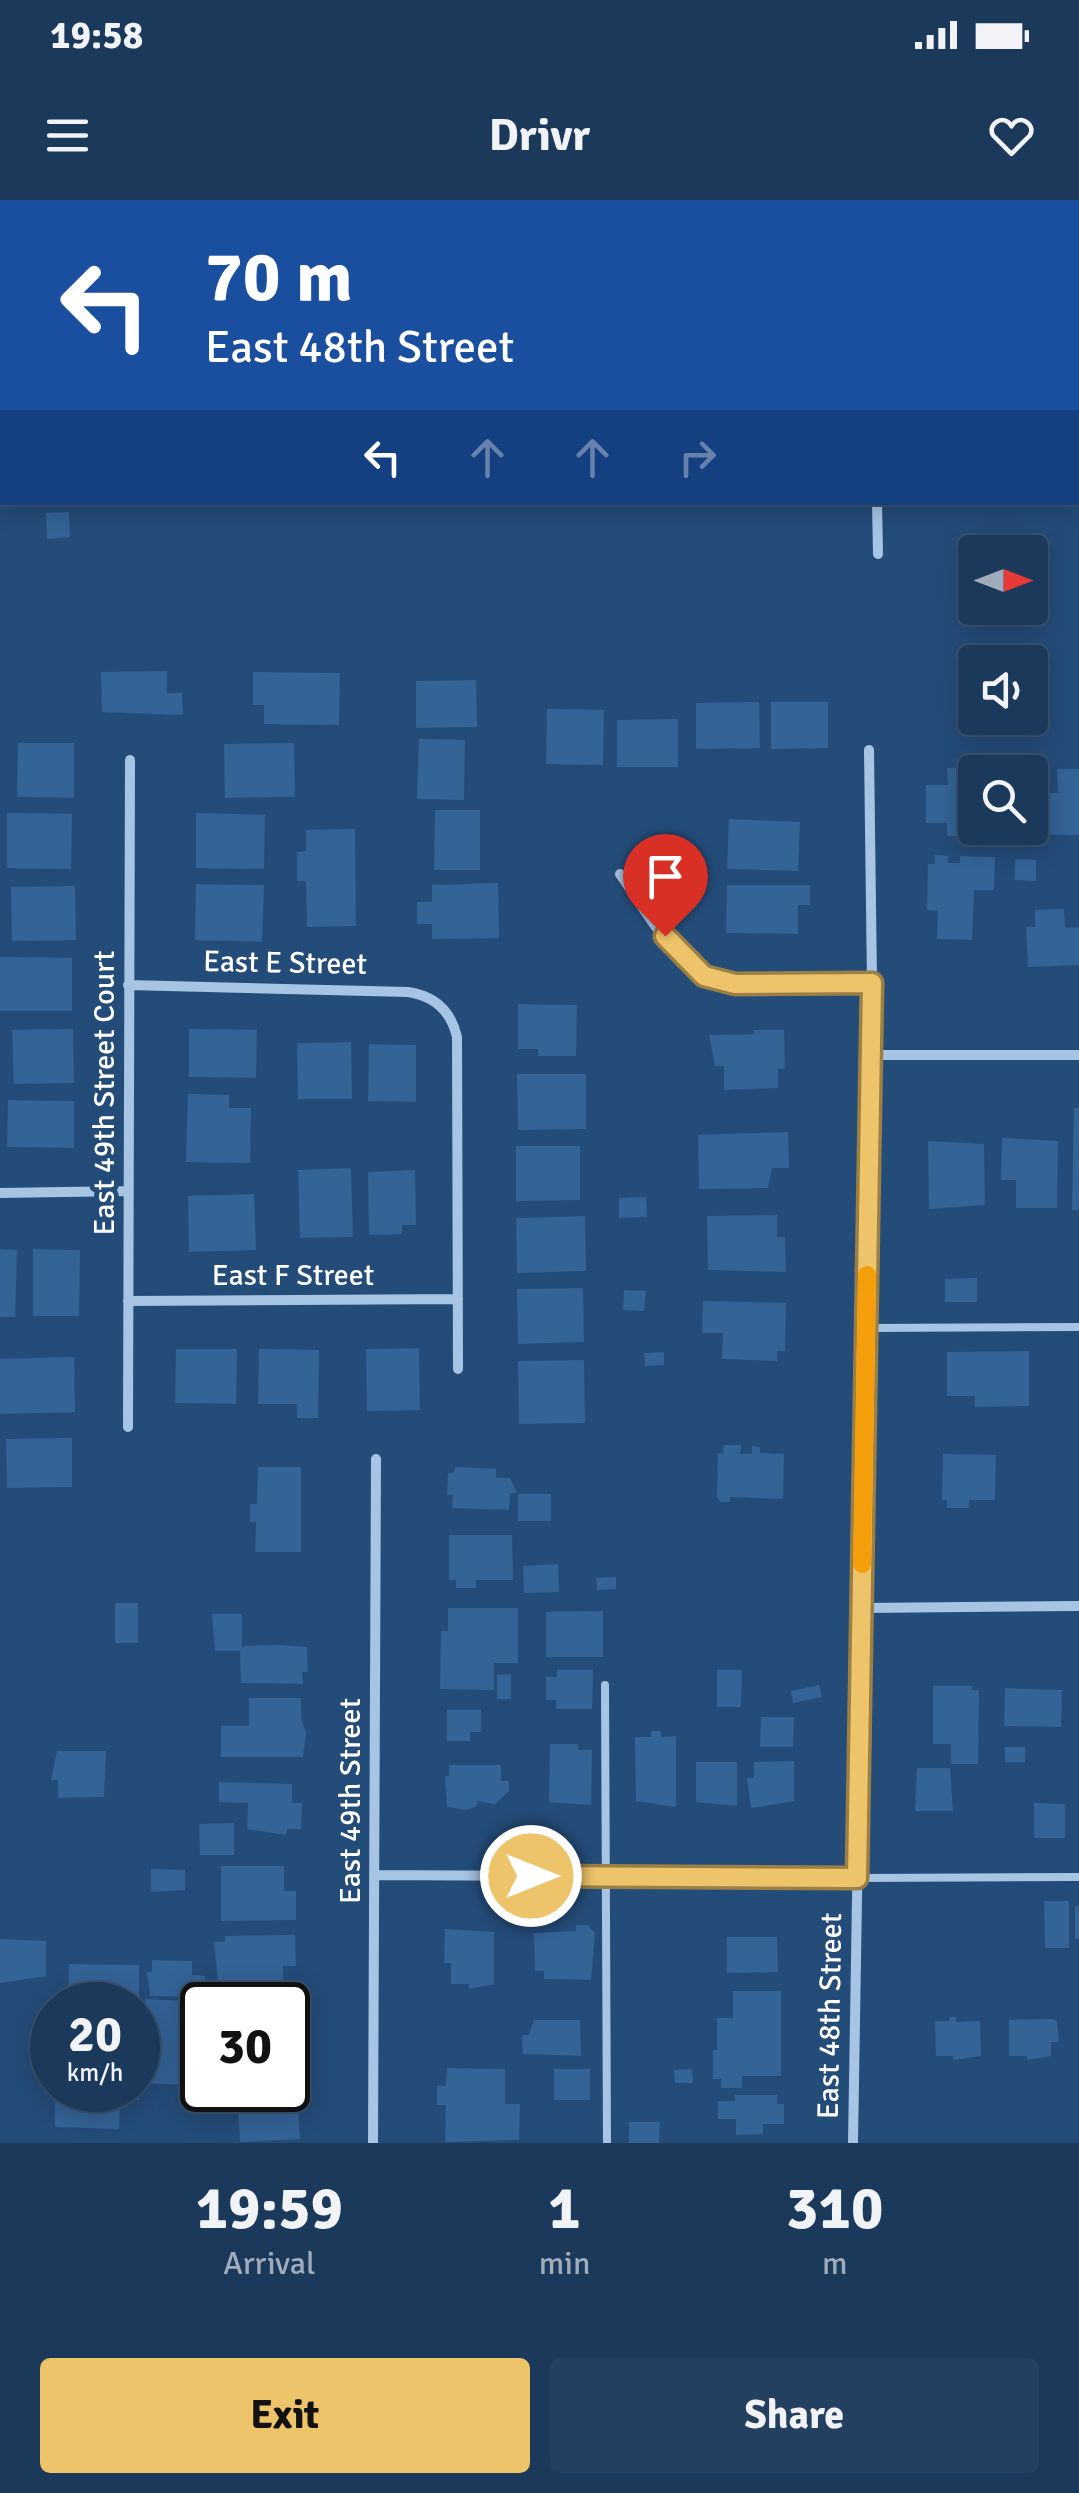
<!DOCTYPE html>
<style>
body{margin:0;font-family:Signika,sans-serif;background:#244061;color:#f1f3f6;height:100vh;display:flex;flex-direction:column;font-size:38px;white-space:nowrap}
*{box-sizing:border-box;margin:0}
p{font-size:32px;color:#a0acbb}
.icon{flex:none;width:55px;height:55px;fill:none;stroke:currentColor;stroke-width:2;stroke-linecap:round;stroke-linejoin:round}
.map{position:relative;height:1943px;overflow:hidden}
.details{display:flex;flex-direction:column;background:#1b395b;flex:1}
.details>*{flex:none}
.banner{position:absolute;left:0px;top:0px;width:1080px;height:305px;box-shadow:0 5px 25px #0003,0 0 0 2px #395371;background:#1a4fa0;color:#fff;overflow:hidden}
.needle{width:65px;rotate:90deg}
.buttons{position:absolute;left:958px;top:335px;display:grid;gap:20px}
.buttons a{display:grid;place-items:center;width:90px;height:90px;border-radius:10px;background:#1b395b;box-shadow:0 5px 25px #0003,0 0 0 2px #395371;font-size:50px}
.speed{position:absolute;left:30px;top:1782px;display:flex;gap:20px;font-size:50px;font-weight:700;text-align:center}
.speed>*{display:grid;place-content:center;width:130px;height:130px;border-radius:50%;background:#1b395b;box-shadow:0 5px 25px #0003,0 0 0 2px #395371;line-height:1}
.speed small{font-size:25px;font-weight:400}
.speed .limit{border:5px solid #111;border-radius:15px;background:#fff;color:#111}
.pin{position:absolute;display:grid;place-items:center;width:85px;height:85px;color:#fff;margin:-102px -42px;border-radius:50% 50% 50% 0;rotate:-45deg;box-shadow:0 0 10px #0007}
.pin .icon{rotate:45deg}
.me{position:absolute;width:110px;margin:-55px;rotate:90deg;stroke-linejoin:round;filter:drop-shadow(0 0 8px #0008)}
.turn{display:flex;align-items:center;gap:35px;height:210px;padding:0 40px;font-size:45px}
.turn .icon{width:130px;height:130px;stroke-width:2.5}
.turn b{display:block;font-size:70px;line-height:85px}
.lanes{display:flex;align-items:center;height:95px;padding:0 40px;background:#0003;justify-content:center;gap:50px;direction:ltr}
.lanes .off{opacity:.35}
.eta{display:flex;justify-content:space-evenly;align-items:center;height:170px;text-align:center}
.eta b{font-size:60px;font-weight:700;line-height:70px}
.primary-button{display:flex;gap:20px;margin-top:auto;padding:20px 40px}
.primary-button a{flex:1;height:115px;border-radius:10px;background:#eec46a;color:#111;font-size:40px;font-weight:700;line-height:115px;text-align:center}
.primary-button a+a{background:#244061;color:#f1f3f6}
.status{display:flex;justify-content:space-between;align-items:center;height:70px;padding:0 50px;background:#1b395b;direction:ltr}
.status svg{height:28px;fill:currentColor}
header{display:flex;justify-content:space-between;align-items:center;height:130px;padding:0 40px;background:#1b395b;font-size:45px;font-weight:700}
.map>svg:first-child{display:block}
</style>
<div class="status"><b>19:58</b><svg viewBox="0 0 49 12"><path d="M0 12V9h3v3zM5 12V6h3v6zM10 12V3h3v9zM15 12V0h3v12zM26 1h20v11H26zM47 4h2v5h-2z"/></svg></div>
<header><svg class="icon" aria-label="menu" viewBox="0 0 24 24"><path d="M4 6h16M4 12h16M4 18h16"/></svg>Drivr<svg class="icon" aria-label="heart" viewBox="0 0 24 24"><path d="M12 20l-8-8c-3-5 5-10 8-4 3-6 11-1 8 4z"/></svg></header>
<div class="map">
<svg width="1079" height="1943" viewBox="0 0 1079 1943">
<rect width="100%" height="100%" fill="#244c79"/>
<path fill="#346396" d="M69 312 70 337 47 339 46 313Z
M167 471V493H182L183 515 102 512 101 472Z
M253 472 340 473 339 525 264 524V505H253Z
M476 480 477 527 416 528V481Z
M759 502 760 548 696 549V503Z
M771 502H828V548L771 549Z
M547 509 604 510 603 565 546 564Z
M678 519V567H617V520Z
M419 539 465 540 464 600 417 599Z
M18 543H74V598L17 597Z
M294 543 295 597 225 598 224 544Z
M978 567 979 636H947V623H926V585H948L947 568Z
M1057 569H1079V635L1029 634 1030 594 1058 593Z
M435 610H480V670H434Z
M7 613 72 614 71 669 7 668Z
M196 613 265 615 264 669 196 668Z
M729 619 800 622 798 671 727 669Z
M355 629 356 726 307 727 306 681H297V652L306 651V630Z
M935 655 948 656V663H960V656L995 657 994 690H974L972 740 937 739 938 711 927 710 928 664H935Z
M1015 659 1036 660V681L1015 680Z
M498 683 499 738 432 739V724H417V702H432V685Z
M196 684 264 685 262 742 195 740Z
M727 685H810V705H798V734L726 733Z
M75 686 76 740 12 741 11 687Z
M1064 709 1065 728 1079 727V765L1028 767 1026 727H1035V710Z
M0 757 72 758V811H0Z
M518 804 577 805 576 856H538V849H518Z
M73 829 74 883 14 884 12 830Z
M189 829 257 830 256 878 189 877Z
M754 830H784L785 869H778V888L724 890V866H715L709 835 754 834Z
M351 842 352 899H298L297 843Z
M369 844 416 845V902L368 901Z
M517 874H586V929L518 930Z
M188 894 229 895V908H251L250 963 186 962Z
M8 900 74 901V948L7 947Z
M1074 908H1079V1010H1072Z
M788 932 789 968H772L768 988 699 989 698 935Z
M1002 938 1058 941 1057 1008H1016V980H1001Z
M928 941 984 944 985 1005 929 1009Z
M516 946H580V1000L516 1001Z
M351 968 353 1037 300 1038 298 970Z
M415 970 416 1025H402V1034L369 1035 368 972Z
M254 994 256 1050 189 1052 188 996Z
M646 997 647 1017 619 1018V998Z
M777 1015V1037H785L786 1072 708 1070 707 1016Z
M585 1016 586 1071 517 1073 516 1018Z
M0 1049 17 1050 15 1117H0Z
M33 1049 80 1050 79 1116H33Z
M977 1078V1102H945V1079Z
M583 1088 584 1142 518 1144 517 1089Z
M624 1090 646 1091 644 1111 623 1110Z
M703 1101 786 1103 785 1151H777V1161L722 1159 723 1133H702Z
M419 1148 420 1210 367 1211 366 1149Z
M176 1149H237L236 1204 175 1203Z
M259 1149 319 1150 318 1218H297V1204H258Z
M1029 1151V1206L975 1207V1196H947V1152Z
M664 1152V1165L645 1166 644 1153Z
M74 1157 75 1212 0 1214V1159Z
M584 1160 585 1223 519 1224 518 1161Z
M72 1238V1287L7 1288 6 1239Z
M724 1245H741L740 1254H752V1246L760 1247V1253L784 1254 783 1299 730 1297V1302H721L717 1297 718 1253H723Z
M943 1254 996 1255 995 1300H969V1308H947V1300H942Z
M258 1267H301V1352H255L256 1322H250V1304H257Z
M455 1267 496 1269V1278H510L517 1293H510L509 1310 452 1308 453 1295H447L448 1273H454Z
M518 1294H551V1321H518Z
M449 1335H512L513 1380H476V1388H456V1380H449Z
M558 1364 559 1392 524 1393 523 1366Z
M616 1377V1389L597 1390 596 1378Z
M115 1403H138V1443H115Z
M448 1408H518V1463H494V1490L440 1489 441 1431H448Z
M603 1411V1457H546V1412Z
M212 1414H242V1451H215Z
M279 1445 307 1447 308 1472H302L303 1484 241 1483 240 1452 244 1446Z
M557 1470H593L592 1509H556V1500H546V1477H557Z
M717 1470H742L741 1507H717Z
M511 1474V1499H497V1475Z
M819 1485 822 1497 793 1503 791 1491Z
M933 1486H972V1490H979L978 1564H951V1544H933Z
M1005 1488 1062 1490 1061 1527 1004 1526Z
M249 1498H301V1518L306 1532 303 1557H221V1526H249Z
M447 1510H481V1532H470V1541H447Z
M761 1517H794L793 1547H760Z
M651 1531H661V1537L676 1536V1607L636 1601 635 1537H651Z
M550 1544H578V1550H592L591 1605 549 1602Z
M1005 1547H1025V1562H1005Z
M57 1551H106L104 1597 58 1598V1580H51Z
M794 1561V1601L751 1608 747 1578H754V1562Z
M696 1562H737V1606L696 1602Z
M449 1565H501V1581H509V1591L495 1604 477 1601V1606L467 1610 447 1607 445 1576H449Z
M917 1568H950L953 1611H915Z
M219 1582 292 1584V1603H302L301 1629H287L286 1635 247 1629 248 1603 219 1602Z
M1034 1603 1065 1604V1638H1034Z
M234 1623V1655H200L199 1624Z
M221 1666H284V1691H296V1720L221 1721Z
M151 1669 185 1670V1690L151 1692Z
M1044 1701H1069V1748H1045Z
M1075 1706H1079V1739H1075Z
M576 1725H588L595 1733 591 1780 544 1779V1771H535L534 1733 576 1731Z
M445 1729 494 1732V1784L469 1789V1784H451V1763H444Z
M295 1735 296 1766H283V1792H219L214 1742H225V1736Z
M727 1737H777L778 1772 727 1773Z
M0 1739 46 1741V1776L0 1783Z
M152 1760 192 1761V1775L205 1776 204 1797 150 1796 147 1772H152Z
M69 1764 139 1765V1805H101V1797L68 1796Z
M733 1791H781V1876H742V1888H721V1879H713V1850H717V1818H733Z
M145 1799 190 1801 188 1885 142 1883Z
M288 1816H303V1837H307L304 1869H288Z
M949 1817H956V1822L980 1821 981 1856 953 1860V1856H936L935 1821H949Z
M1052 1819 1057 1821 1059 1842H1051V1856L1027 1860V1856H1009V1820Z
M534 1820H580L581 1856 523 1854 522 1835H529Z
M447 1868 505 1869V1904H520L519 1940 445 1942 446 1905H437V1886H446Z
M554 1869H590V1900H554Z
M692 1869 693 1883H675L674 1870Z
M297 1889 300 1939 240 1942 238 1906 268 1905 267 1891Z
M55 1890 81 1891V1897L120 1898 119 1929 55 1927Z
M125 1890H139V1900H125Z
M735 1895H777V1904H784V1924H763V1934L736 1935V1919H718V1901H735Z
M629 1922H660L659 1943H629Z"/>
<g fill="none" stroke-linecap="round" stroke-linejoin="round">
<path stroke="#a6c4e4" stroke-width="8" d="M866 1128 1079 1127
M605 1485 607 1943
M857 1678 1079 1677"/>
<path stroke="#a6c4e4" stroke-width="10" d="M874 2V0
M0 114H2
M1078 299H1079
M877 302 878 354
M620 674C643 706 668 754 703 774 738 795 830 783 872 783
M128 785 408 792C435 796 451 811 457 837L458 1169
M870 855H1079
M0 993 128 991
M128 1101 458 1099
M128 1227 130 560
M862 1408 1079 1406
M374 1675 857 1678
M373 1943 376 1259
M853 1943 872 783 869 550"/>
</g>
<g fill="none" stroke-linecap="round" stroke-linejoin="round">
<g stroke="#9b7f45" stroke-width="25">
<path id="route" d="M531 1676 857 1678 872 783 735 784 704 776 665 736"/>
</g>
<use href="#route" stroke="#eec46a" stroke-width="18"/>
<path stroke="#f59e0b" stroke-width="18" d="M862 1364 867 1075"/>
</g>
<g text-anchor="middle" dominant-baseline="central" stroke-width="10" stroke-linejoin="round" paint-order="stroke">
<g font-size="30" fill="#fff" stroke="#244c79">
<text transform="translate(285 763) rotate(1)">East E Street</text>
<text transform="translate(104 893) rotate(-90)">East 49th Street Court</text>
<text x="293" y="1075">East F Street</text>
<text transform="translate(350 1601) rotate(-90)">East 49th Street</text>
<text transform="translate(830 1816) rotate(-89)">East 48th Street</text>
</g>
</g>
</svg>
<div class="buttons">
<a><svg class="needle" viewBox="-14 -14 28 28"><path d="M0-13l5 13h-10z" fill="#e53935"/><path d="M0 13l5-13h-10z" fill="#a0acbb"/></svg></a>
<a><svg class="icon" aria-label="sound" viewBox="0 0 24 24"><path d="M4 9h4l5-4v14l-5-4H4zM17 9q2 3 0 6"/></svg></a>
<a><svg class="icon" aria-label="search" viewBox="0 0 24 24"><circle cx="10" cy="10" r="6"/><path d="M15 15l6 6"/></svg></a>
</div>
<div class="speed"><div>20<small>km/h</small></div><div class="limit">30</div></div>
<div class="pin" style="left:665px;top:736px;background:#d93025"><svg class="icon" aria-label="arrive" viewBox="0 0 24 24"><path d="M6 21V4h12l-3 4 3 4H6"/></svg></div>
<svg class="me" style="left:531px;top:1676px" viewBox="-20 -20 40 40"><circle r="17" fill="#eec46a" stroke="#fff" stroke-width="3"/><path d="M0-11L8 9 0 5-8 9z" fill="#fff"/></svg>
<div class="banner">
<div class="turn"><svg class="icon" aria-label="left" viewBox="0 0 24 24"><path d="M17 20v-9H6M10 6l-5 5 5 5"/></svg><div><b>70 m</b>East 48th Street</div></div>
<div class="lanes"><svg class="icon" aria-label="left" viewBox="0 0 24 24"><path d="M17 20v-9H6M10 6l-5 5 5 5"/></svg><svg class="icon off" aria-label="ahead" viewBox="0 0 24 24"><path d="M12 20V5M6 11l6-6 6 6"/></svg><svg class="icon off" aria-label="ahead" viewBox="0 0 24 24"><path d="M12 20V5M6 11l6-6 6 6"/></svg><svg class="icon off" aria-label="right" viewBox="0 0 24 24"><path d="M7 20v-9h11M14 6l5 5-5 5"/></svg></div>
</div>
</div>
<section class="details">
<div class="eta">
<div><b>19:59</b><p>Arrival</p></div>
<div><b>1</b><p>min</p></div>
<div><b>310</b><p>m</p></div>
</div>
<div class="primary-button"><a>Exit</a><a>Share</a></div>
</section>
